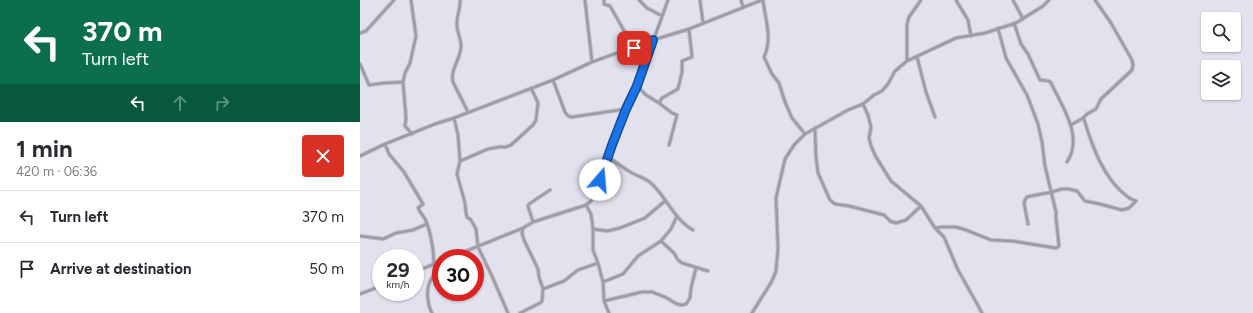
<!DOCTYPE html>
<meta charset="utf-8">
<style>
body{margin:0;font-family:Figtree,sans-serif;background:#f7f7f7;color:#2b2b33;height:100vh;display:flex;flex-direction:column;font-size:15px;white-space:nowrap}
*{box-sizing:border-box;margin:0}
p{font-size:13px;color:#7c7c81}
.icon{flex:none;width:22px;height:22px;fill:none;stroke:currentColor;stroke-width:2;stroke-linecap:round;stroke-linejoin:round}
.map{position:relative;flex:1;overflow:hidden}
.panel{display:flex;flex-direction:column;background:#fff;width:360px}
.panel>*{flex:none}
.banner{background:#0b6e4f;color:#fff;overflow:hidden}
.buttons{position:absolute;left:841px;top:12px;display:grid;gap:8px}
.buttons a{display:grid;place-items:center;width:40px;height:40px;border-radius:4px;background:#fff;box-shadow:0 1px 3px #0004;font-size:20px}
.speed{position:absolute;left:12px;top:249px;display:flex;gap:8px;font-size:20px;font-weight:700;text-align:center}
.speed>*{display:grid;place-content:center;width:52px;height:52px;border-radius:50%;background:#fff;box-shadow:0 1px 3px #0004;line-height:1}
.speed small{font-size:10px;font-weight:400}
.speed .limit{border:6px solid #d22;background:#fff;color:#111}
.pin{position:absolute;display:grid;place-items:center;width:34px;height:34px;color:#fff;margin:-17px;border-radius:8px;box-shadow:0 2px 6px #0006}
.me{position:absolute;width:44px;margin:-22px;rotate:18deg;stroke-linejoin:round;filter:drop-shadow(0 0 3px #0008)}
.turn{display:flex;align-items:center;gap:14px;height:84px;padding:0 16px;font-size:18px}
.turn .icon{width:52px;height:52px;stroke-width:2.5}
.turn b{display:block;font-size:28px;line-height:34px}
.lanes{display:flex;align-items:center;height:38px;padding:0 16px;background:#0003;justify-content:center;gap:20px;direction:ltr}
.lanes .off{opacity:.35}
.round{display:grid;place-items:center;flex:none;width:42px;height:42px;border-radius:4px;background:#f7f7f7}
.overview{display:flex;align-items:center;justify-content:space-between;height:68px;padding:0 16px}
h1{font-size:24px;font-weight:700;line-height:30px}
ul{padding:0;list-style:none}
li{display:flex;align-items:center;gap:12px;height:52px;padding:0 16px;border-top:1px solid #e1e1e2}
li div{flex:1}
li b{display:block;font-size:15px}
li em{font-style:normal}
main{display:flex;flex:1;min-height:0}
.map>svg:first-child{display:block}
</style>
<main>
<section class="panel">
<div class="banner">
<div class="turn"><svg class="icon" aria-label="left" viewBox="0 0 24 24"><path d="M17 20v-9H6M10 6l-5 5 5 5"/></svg><div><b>370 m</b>Turn left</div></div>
<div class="lanes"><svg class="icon" aria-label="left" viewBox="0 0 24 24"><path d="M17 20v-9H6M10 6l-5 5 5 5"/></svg><svg class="icon off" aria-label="ahead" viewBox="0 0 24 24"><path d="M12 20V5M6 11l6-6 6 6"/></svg><svg class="icon off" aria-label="right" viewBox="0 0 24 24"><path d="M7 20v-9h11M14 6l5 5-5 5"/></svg></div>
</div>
<div class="overview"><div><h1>1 min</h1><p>420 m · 06:36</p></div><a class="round" style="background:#d93025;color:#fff"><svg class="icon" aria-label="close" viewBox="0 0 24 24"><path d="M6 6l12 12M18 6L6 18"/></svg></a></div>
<ul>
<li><svg class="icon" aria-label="left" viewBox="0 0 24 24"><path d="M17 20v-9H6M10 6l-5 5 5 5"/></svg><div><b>Turn left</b></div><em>370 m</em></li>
<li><svg class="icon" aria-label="arrive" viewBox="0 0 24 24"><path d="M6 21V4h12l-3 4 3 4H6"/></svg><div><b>Arrive at destination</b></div><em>50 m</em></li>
</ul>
</section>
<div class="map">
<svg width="893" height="313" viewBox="0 0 893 313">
<rect width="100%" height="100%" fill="#e2e2ef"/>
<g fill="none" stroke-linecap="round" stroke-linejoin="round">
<g stroke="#c0c0cc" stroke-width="4.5">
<path id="street" d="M51 0 56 36 50 63 45 73 43 82 46 118 45 126 52 134
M100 0C101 8 97 14 97 22 96 30 101 38 101 46 101 59 90 69 93 82L108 112
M225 0 232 62
M244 0V4L250 6 274 48
M279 0 287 8 302 16
M340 0 343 23
M381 0 383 7
M403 0C405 19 413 38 404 57L412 74 419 83 425 102 432 118 445 134
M596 0 608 20 611 36
M653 0 663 19
M654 23 661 44 668 54 680 80 689 81 691 83C702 106 724 137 707 162
M0 33 6 31 34 0
M557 57 566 92 575 117
M547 61V24L549 17 561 0
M0 64 9 85 24 83 43 82
M193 80 205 112 208 116 212 117 266 109
M277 86 286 95 299 103 312 113 317 115 309 145
M299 103 302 98 318 89 322 72V61L332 57 329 29
M503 104 508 115 511 127 509 138 511 146 516 157 531 181 561 206 575 228 584 237 598 270 616 302 622 313
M94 118 98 135 100 161 97 174 105 203 106 213 107 217 111 220 116 229 118 247 131 274 148 313
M723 118 727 114 736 109 741 99 772 70 773 65 772 60 751 23 735 0
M455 128 456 157 458 173 470 200 475 204 489 206 524 215 530 221 536 223 546 220 561 206
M25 144 29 154 44 172 63 204 58 208C60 213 64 216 66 221 69 228 72 243 73 250 74 258 73 265 75 273 73 277 70 280 69 284 66 292 68 306 72 313
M0 156 25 144 75 124 94 118 193 80 232 62 293 40 329 29 402 0
M248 157C256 162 263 168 272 173 279 177 287 178 293 185 307 199 315 220 333 230
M100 161 128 149 139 147H146L151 145 173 125 176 120 178 103 171 88
M226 205 231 214 233 229V250L238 263 243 282 244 301 249 313
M173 222 168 206 169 204 190 190
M668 224 664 203 665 200 667 197 671 196 692 192 702 189H709L717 191 725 201 740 204 762 210 769 208 776 201C774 200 770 199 768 197 744 180 732 146 724 119L723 118 711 125
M163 228 162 233 164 240 178 269 179 277 183 289
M575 228 583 227H596L606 230 631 240 652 241 696 248 699 246 696 218V212L685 166 682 142 678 124 667 95 646 58 638 28
M233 229 247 231 260 228 285 218 305 201
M0 236 23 239 36 233 53 230 67 224
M301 241 314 253 318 260 322 263 348 271
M89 258 163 228 173 222 226 205 231 201 236 192 248 157 266 109 277 86 308 0
M55 272 81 261
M243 282 263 274 278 256 301 241 311 229 317 216
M0 294 21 286
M244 301 282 292H292L305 297 317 304 322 305 326 304 330 298 331 288 336 268
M160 313 180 303 182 301 183 289 204 281 218 270 238 263
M392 313 412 281 416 271 418 248 416 198 425 159 434 145 445 134 488 110 503 104 514 95 522 91 528 84 535 71 547 61 596 38 625 33 656 23 683 6 689 0"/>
</g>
<use href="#street" stroke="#9c9ca2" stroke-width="2.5"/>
</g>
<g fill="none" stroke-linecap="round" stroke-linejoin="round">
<g stroke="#114b97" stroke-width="10">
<path id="route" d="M240 180 252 145 266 109 277 86 293 40 274 48"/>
</g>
<use href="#route" stroke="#1a73e8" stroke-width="7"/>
</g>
</svg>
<div class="buttons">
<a><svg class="icon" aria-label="search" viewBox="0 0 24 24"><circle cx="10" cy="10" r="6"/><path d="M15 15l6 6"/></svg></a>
<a><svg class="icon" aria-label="layers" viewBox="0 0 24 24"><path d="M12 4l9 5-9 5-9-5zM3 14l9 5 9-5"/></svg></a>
</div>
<div class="speed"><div>29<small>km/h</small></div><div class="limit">30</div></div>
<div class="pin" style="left:274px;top:48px;background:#d93025"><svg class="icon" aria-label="arrive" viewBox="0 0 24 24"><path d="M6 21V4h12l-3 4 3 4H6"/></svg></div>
<svg class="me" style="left:240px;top:180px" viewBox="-20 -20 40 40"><circle r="19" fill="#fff"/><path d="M0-13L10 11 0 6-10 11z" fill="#1a73e8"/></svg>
</div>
</main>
